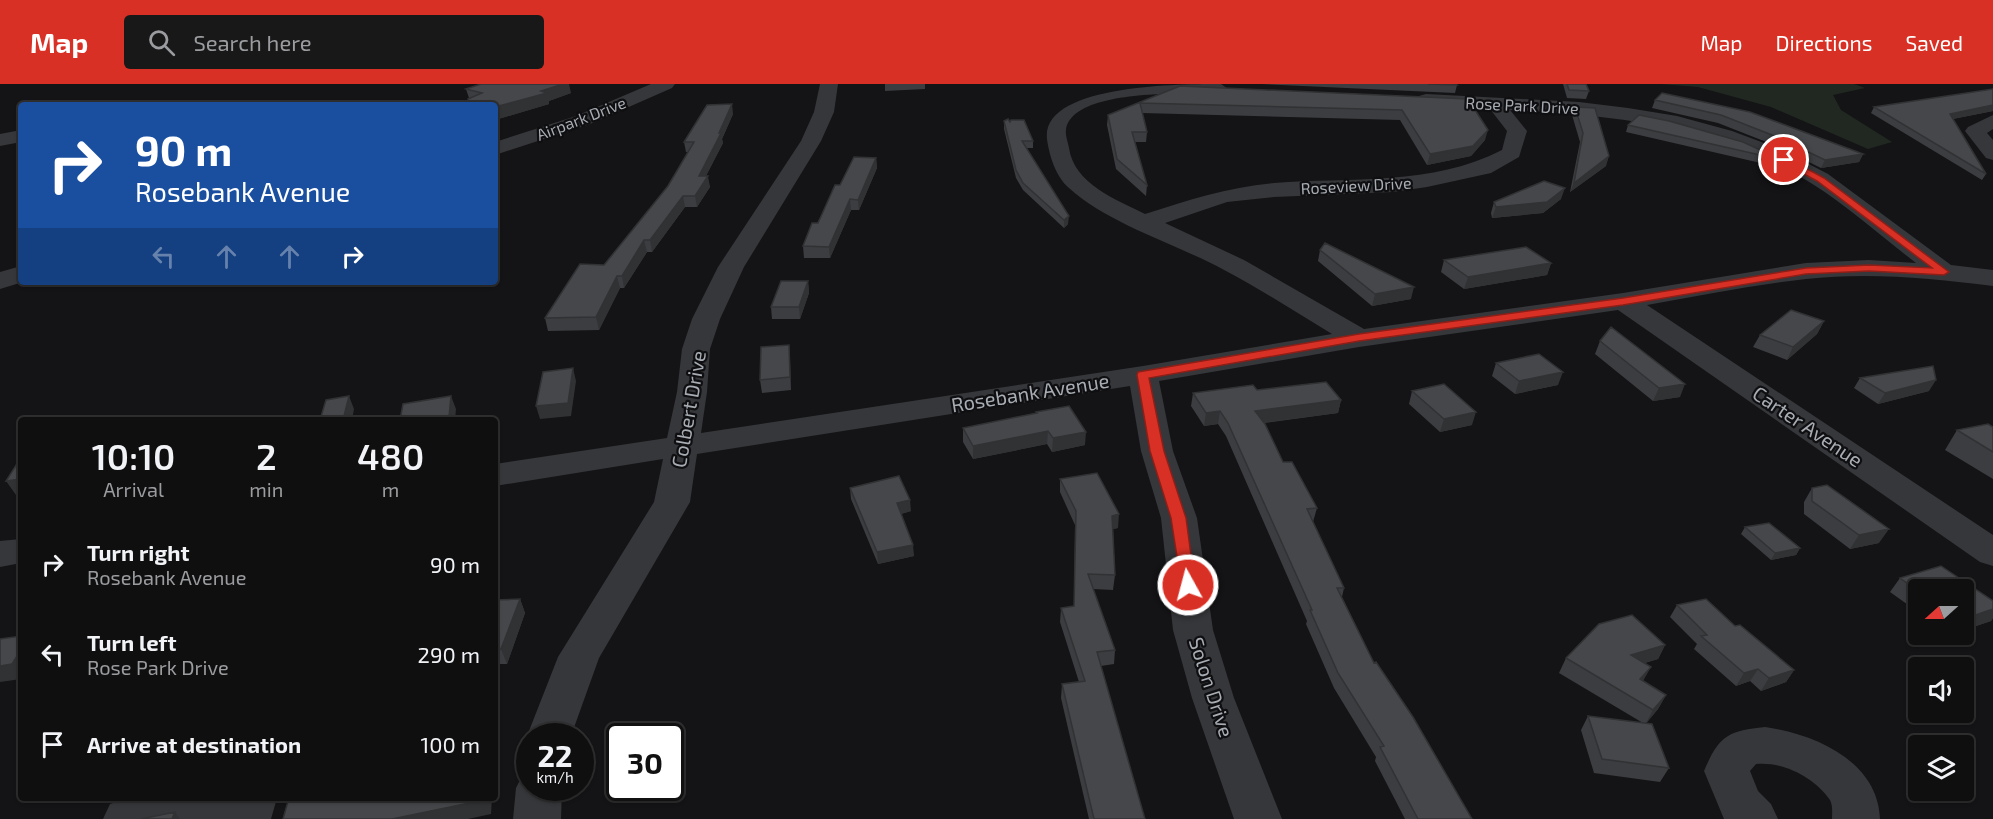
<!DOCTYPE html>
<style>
body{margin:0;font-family:"Exo 2",sans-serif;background:#181819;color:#f1f3f6;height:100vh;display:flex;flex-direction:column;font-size:22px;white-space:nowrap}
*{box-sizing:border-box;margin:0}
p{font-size:20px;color:#9b9c9f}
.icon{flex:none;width:33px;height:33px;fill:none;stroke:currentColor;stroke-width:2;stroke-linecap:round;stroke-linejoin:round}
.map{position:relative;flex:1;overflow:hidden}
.sheet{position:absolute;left:18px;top:333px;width:480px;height:384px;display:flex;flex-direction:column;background:#0f0f10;border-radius:6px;box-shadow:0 2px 4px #0004,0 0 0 2px #2f2f30}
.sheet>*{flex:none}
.guide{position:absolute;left:18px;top:18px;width:480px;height:183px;border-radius:6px;box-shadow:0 2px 4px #0004,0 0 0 2px #2f2f30;background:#1a4fa0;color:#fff;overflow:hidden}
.needle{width:39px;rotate:249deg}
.controls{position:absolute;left:1908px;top:495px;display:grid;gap:12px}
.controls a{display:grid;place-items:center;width:66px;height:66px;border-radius:6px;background:#0f0f10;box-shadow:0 2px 4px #0004,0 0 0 2px #2f2f30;font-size:30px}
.speed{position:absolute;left:516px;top:639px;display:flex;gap:12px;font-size:30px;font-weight:700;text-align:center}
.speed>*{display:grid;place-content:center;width:78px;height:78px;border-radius:50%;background:#0f0f10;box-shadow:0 2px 4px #0004,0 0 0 2px #2f2f30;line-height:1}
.speed small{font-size:15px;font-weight:400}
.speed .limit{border:3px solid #111;border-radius:9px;background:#fff;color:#111}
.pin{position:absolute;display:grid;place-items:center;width:51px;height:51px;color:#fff;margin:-26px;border:3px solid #fff;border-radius:50%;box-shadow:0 2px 6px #0007}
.me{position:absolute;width:66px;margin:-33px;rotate:353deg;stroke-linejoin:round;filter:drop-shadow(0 0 4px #0008)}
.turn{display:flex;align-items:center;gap:21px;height:126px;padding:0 18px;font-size:27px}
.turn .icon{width:78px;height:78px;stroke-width:2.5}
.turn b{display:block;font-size:42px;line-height:51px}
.lanes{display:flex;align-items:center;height:57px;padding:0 18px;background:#0003;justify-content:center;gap:30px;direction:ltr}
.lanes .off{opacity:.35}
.eta{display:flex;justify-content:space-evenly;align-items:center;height:102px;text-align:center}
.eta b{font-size:36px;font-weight:600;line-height:42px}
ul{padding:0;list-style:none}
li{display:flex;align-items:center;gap:18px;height:90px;padding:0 18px}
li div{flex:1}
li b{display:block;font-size:22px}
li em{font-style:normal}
header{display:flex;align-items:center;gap:36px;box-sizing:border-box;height:84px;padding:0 30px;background:#d93025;color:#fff}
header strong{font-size:28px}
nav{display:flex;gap:33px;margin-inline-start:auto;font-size:21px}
.search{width:420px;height:54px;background:#181819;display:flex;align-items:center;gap:15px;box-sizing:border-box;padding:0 21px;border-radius:6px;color:#9b9c9f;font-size:22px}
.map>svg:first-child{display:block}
</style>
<header>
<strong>Map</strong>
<div class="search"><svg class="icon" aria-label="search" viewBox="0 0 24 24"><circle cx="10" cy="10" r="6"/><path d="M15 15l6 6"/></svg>Search here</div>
<nav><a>Map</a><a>Directions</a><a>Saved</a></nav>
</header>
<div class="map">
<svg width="1993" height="735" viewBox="0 0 1993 735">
<rect width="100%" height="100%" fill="#141416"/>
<path fill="#212821" d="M1661 0H1854L1865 4 1833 11 1841 26 1892 58 1868 65 1771 23 1698 3Z"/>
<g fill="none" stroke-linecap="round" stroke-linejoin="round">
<path fill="#36373a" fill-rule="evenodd" d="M651 0H675L672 4 590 40 495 71V58L576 32Z
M820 0H838L834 28 821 57 744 183 720 235 710 265 707 308 701 349 1143 282 1332 250C1297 229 1262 206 1226 187 1177 160 1110 141 1069 104 1056 93 1049 71 1047 55 1041 0 1182 0 1221 0L1228 5 1226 9 1219 11C1190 9 1071 4 1066 46 1065 51 1068 58 1069 64 1074 100 1117 116 1145 130 1189 116 1228 103 1274 99 1351 93 1432 102 1502 66L1507 47 1490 25 1426 22 1419 20 1417 16 1419 12 1426 10 1579 18 1628 24 1677 32 1732 47 1780 65 1828 90 1951 181 1993 186V202C1931 194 1868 188 1806 195 1753 201 1700 212 1647 221L1993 451V482L1980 478 1618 226 1359 263 1159 297 1173 367 1197 434 1213 546 1234 614 1282 735H1234L1192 614 1173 546 1161 434 1141 367 1130 302 697 370 690 418 599 574 571 652H530V657L527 652 558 573 654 418 663 375 495 402V380L667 354 677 308 682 265 692 235 718 183 801 57 814 28ZM1510 26C1616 31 1723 43 1814 101 1849 123 1882 153 1916 179L1869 176 1806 179 1623 209 1364 245 1244 176 1165 139 1227 118 1274 113 1393 108 1427 103 1491 89 1519 73 1527 47Z
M1993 31V45L1987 49 1993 56V76L1986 74 1965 47 1968 43Z
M21 46V58L0 62V50Z
M21 182 23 198 0 205V188Z
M21 455V479L0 483V457Z
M1765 643C1815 650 1878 677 1880 735H1832C1832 729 1833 722 1830 716 1815 694 1783 677 1756 680L1750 687 1758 707 1771 720 1778 735H1724L1704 687C1719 652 1727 647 1765 643Z
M530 688V704H562L561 735H513L516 704 523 690Z
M128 714H277L271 735H103L110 720Z"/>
</g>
<path fill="#3c3d40" d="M885 0H925V5L885 7Z
M1261 0H1456L1457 1 1455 9Z
M1563 0H1586L1589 7 1586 15 1567 14Z
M1180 2 1468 15 1485 56 1471 72 1427 81 1400 36 1142 29 1147 48 1146 58H1135L1147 101 1146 112 1116 85 1107 41 1108 31Z
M466 5 571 9 549 17V20L495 36V21H470L468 15 469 14Z
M1993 5V27L1953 35 1986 90 1982 96 1871 29 1874 23Z
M1662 9 1863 70 1859 78 1821 84 1774 61 1718 39 1652 24 1655 16Z
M1575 23 1606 82 1570 108 1580 58 1572 31Z
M733 30 722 55 723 59 706 92 710 103 697 123H685L652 168H647L624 204H620L599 246 548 247 545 234 604 181 668 102 688 68H686L684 58Z
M1004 37 1033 57V64H1026L1068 140 1064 144 1023 106 1016 94 1004 45Z
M1628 41 1782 76 1778 83 1626 48Z
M876 74 877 84 859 126H851L830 174H804L803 162 840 101Z
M1561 115 1543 129 1492 134 1491 129 1494 118Z
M1320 166 1411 215 1372 222 1318 177Z
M1444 176 1551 179 1547 191 1464 205 1441 188Z
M808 197 809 209 800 235H772L771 223Z
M1824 237 1817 250 1787 276 1753 263 1760 251Z
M1600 257 1680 313 1653 317 1595 270Z
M789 261 790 274 791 306 762 309 760 296Z
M1496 279 1558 301 1515 310 1492 292Z
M1860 294 1929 307 1878 320 1854 304Z
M1257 306 1341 316 1338 329 1264 339 1283 378 1317 424 1313 438 1344 504 1342 513 1374 579 1472 735H1405L1375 677 1376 673 1334 604 1306 540 1307 537 1226 352 1218 340 1204 342 1191 322 1193 309Z
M1412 307 1472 341 1440 348 1409 320Z
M1036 328 1085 361 1052 368 1047 360 973 375 963 358V344L1036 329Z
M1993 343V395L1945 366 1957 346Z
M1060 395 1118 444 1113 445 1115 491 1113 506 1093 505 1115 566 1114 580 1101 582 1145 735H1089L1061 614 1062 600 1079 598 1060 538 1061 524 1074 522 1075 441 1060 408Z
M850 404 911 427 901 430 914 472 878 480 851 415Z
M1812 404 1879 459 1850 465 1804 430V418Z
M1745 443 1800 464 1796 471 1771 476 1741 450Z
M1941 482 1993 517V534L1991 537 1964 546V506H1918V528L1890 508 1900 494Z
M520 515 525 529 507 580H495V516Z
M1677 521 1735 542 1794 586 1786 598 1761 607 1750 597 1736 602 1694 565 1697 560 1670 533Z
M1665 561 1658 575 1645 579 1643 597 1666 611 1658 625 1646 639 1669 684 1660 698 1594 689 1581 646 1588 632 1643 639 1559 589 1566 574Z"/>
<path fill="#313234" d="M563 0H569L571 9 549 17V20L495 36V23Z
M732 20 733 30 722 55 723 59 700 103 699 92Z
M1993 21V27L1947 36 1950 30Z
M1488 46 1485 56 1471 72 1427 81 1430 70Z
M1863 70 1859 78 1821 84 1825 76Z
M1609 72 1606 82 1570 108 1574 99Z
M876 74 877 84 859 126 858 116Z
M708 92 710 103 697 123 695 112Z
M1565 104 1561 115 1543 129 1492 134 1496 123Z
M683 112 685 123 652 168 650 156Z
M850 115 851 126 830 174 829 163Z
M1069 132 1068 140 1064 144V136Z
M644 156 647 168 624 204 622 192Z
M1551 179 1547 191 1464 205 1468 193Z
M617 192 620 204 599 246 596 233Z
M808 197 809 209 800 235 799 223Z
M1414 203 1411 215 1372 222 1375 210Z
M1824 237 1817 250 1787 276 1793 263Z
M573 284 576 297 571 332 540 335 536 322Z
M1563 288 1558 301 1515 310 1519 297Z
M1936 296 1929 307 1878 320 1885 309Z
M1685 300 1680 313 1653 317 1659 304Z
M349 312 354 325 352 336H343Z
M451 312 456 325 455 336H431Z
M1341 316 1338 329 1253 340 1255 327Z
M1220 327 1218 340 1204 342 1206 329Z
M1476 328 1472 341 1440 348 1444 335Z
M1048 347 1047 360 973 375V362Z
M1086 348 1085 361 1052 368 1053 354Z
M21 395V410L16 411 6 397Z
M910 416 911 427 897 431V419Z
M1119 430 1118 444 1111 445 1112 432Z
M1889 445 1879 459 1850 465 1859 451Z
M913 461 914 472 878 480 877 468Z
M1800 464 1796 471 1771 476 1775 469Z
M520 515 525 529 507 580 501 565Z
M1993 525V534L1991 537 1964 546V535Z
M1665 561 1658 575 1623 585 1631 571Z
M21 566V595L0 598V582Z
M1651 583 1643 597 1632 610 1640 595Z
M1758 585 1750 597 1736 602 1744 589Z
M1794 586 1786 598 1761 607 1769 594Z
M495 611 499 622 495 677Z
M1666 611 1658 625 1645 641 1653 626Z
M484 714H492L491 730 468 735H392Z
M175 728 180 735H172Z"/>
<path fill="#46474a" stroke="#313234" stroke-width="1.5" d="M481 0H563L541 7 547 9 495 23V21H470L468 15 482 9 466 5Z
M1428 0H1456L1457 1Z
M1567 0H1586L1589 7 1569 6Z
M1180 2 1468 15 1488 46 1473 62 1430 70 1402 26 1140 19 1147 48H1132L1147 101 1117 75 1108 31Z
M1993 5V21L1950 30 1986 90 1874 23Z
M1662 9 1750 28 1863 70 1825 76 1777 53 1721 31 1655 16Z
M732 20 719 49H721L699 92H708L695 112H683L650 156H644L622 192H617L596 233 545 234 580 180 604 181 668 102 694 58H684L707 21Z
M1575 23 1595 24 1609 72 1574 99 1583 49Z
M1639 31 1669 37 1743 58 1782 76 1628 41Z
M1008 35 1010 38 1011 36H1024L1033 57H1022L1069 132 1064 136 1023 99 1016 86 1004 37Z
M854 73 876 74 858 116 850 115 829 163 803 162 812 139H818L835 101H840Z
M1544 97 1565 104 1547 118 1496 123 1494 118Z
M1325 159 1414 203 1375 210 1320 166Z
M1526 163 1551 179 1468 193 1444 176Z
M781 197H808L799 223H771Z
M1791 226 1824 237 1793 263 1760 251Z
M1611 243 1685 300 1659 304 1600 257Z
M789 261 790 293 760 296 761 263Z
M1539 270 1563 288 1519 297 1496 279Z
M1933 282 1936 296 1885 309 1860 294Z
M573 284 568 319 536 322 543 288Z
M1326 298 1341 316 1255 327 1265 340 1283 378H1292L1317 424 1307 425 1344 504H1337L1374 579 1376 578 1413 633 1472 735H1418L1380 663 1384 662 1338 589 1310 526H1312L1228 339 1220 327 1206 329 1193 309 1253 301 1257 306Z
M1444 300 1476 328 1444 335 1412 307Z
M349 312 343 336H320L326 316Z
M451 312 449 333 431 336H400L403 320Z
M1069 322 1086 348 1053 354 1048 347 973 362 963 344 1037 329 1036 328Z
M1988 340 1993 343V368L1957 346Z
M20 375H21V395L6 397Z
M1097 389 1119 430 1112 432 1115 491 1088 490 1115 566 1097 568 1145 735H1094L1062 600 1085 597 1061 524 1074 522 1076 427 1060 395Z
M899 392 910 416 897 419 913 461 877 468 850 404Z
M1827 401 1889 445 1859 451 1812 417V404Z
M1769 439 1800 464 1775 469 1745 443Z
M1941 482 1993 517V525L1964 535V506H1918V507L1900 494Z
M520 515 501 565 495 566V516Z
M1706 515 1735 542 1740 541 1794 586 1769 594 1758 585 1744 589 1701 552 1707 551 1677 521Z
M1632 531 1665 561 1631 571 1651 583 1640 595 1666 611 1653 626 1566 574 1599 540Z
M21 552V566L12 580 0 582V555Z
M1588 632 1652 640 1669 684 1602 675Z
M289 714H484V716L392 735H283Z
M175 728 172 735H141Z"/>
<path fill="#d93025" stroke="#8d1f18" stroke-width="1.5" d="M1781 74H1787L1824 94 1949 188 1944 191 1869 187 1806 190 1623 221 1359 257 1149 294 1164 367 1186 434 1195 501 1193 505H1182L1171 434 1150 367 1137 291 1138 288 1359 250 1623 214 1806 184 1869 181 1932 184 1817 97 1781 78Z"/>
<g text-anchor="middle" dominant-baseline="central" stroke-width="4.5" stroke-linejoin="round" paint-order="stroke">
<g font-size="16" fill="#a8adb4" stroke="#0f0f11">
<text transform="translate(1522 21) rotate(3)">Rose Park Drive</text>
<text transform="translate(581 34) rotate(-21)">Airpark Drive</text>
<text transform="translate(1356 101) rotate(-3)">Roseview Drive</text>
</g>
<g font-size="20" fill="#a8adb4" stroke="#0f0f11">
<text transform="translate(1030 308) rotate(-9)">Rosebank Avenue</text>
<text transform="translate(688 325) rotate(-80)">Colbert Drive</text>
<text transform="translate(1808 342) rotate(34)">Carter Avenue</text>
<text transform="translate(1212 603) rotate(72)">Solon Drive</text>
</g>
</g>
</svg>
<div class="controls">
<a><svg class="needle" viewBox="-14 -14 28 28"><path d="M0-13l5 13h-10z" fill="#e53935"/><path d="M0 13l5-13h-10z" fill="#9b9c9f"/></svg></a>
<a><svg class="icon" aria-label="sound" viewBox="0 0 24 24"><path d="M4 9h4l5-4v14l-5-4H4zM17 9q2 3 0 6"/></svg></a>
<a><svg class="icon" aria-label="layers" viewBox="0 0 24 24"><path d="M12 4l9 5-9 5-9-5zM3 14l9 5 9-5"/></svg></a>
</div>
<div class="speed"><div>22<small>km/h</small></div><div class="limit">30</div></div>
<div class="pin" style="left:1784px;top:76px;background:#d93025"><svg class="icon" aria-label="arrive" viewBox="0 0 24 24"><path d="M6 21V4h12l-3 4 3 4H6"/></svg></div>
<svg class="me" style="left:1188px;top:501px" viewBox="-20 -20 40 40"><circle r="17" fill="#d93025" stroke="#fff" stroke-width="3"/><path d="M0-11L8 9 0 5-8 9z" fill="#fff"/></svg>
<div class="guide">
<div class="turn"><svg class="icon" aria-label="right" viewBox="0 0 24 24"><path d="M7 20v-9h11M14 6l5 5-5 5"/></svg><div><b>90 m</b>Rosebank Avenue</div></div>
<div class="lanes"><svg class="icon off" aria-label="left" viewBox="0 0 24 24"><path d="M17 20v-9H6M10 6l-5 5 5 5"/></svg><svg class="icon off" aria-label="ahead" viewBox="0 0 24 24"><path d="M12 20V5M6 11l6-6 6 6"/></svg><svg class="icon off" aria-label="ahead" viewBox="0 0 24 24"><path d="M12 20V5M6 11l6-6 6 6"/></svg><svg class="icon" aria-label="right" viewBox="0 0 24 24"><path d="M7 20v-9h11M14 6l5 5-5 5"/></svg></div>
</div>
<section class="sheet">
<div class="eta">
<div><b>10:10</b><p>Arrival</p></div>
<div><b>2</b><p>min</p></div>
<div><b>480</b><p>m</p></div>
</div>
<ul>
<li><svg class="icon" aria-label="right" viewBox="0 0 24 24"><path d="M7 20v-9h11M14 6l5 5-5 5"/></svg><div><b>Turn right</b><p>Rosebank Avenue</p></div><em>90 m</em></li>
<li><svg class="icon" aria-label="left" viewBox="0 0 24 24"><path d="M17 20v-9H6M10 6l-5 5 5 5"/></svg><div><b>Turn left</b><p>Rose Park Drive</p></div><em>290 m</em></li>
<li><svg class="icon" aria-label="arrive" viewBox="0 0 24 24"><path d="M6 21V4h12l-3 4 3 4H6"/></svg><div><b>Arrive at destination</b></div><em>100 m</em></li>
</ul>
</section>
</div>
